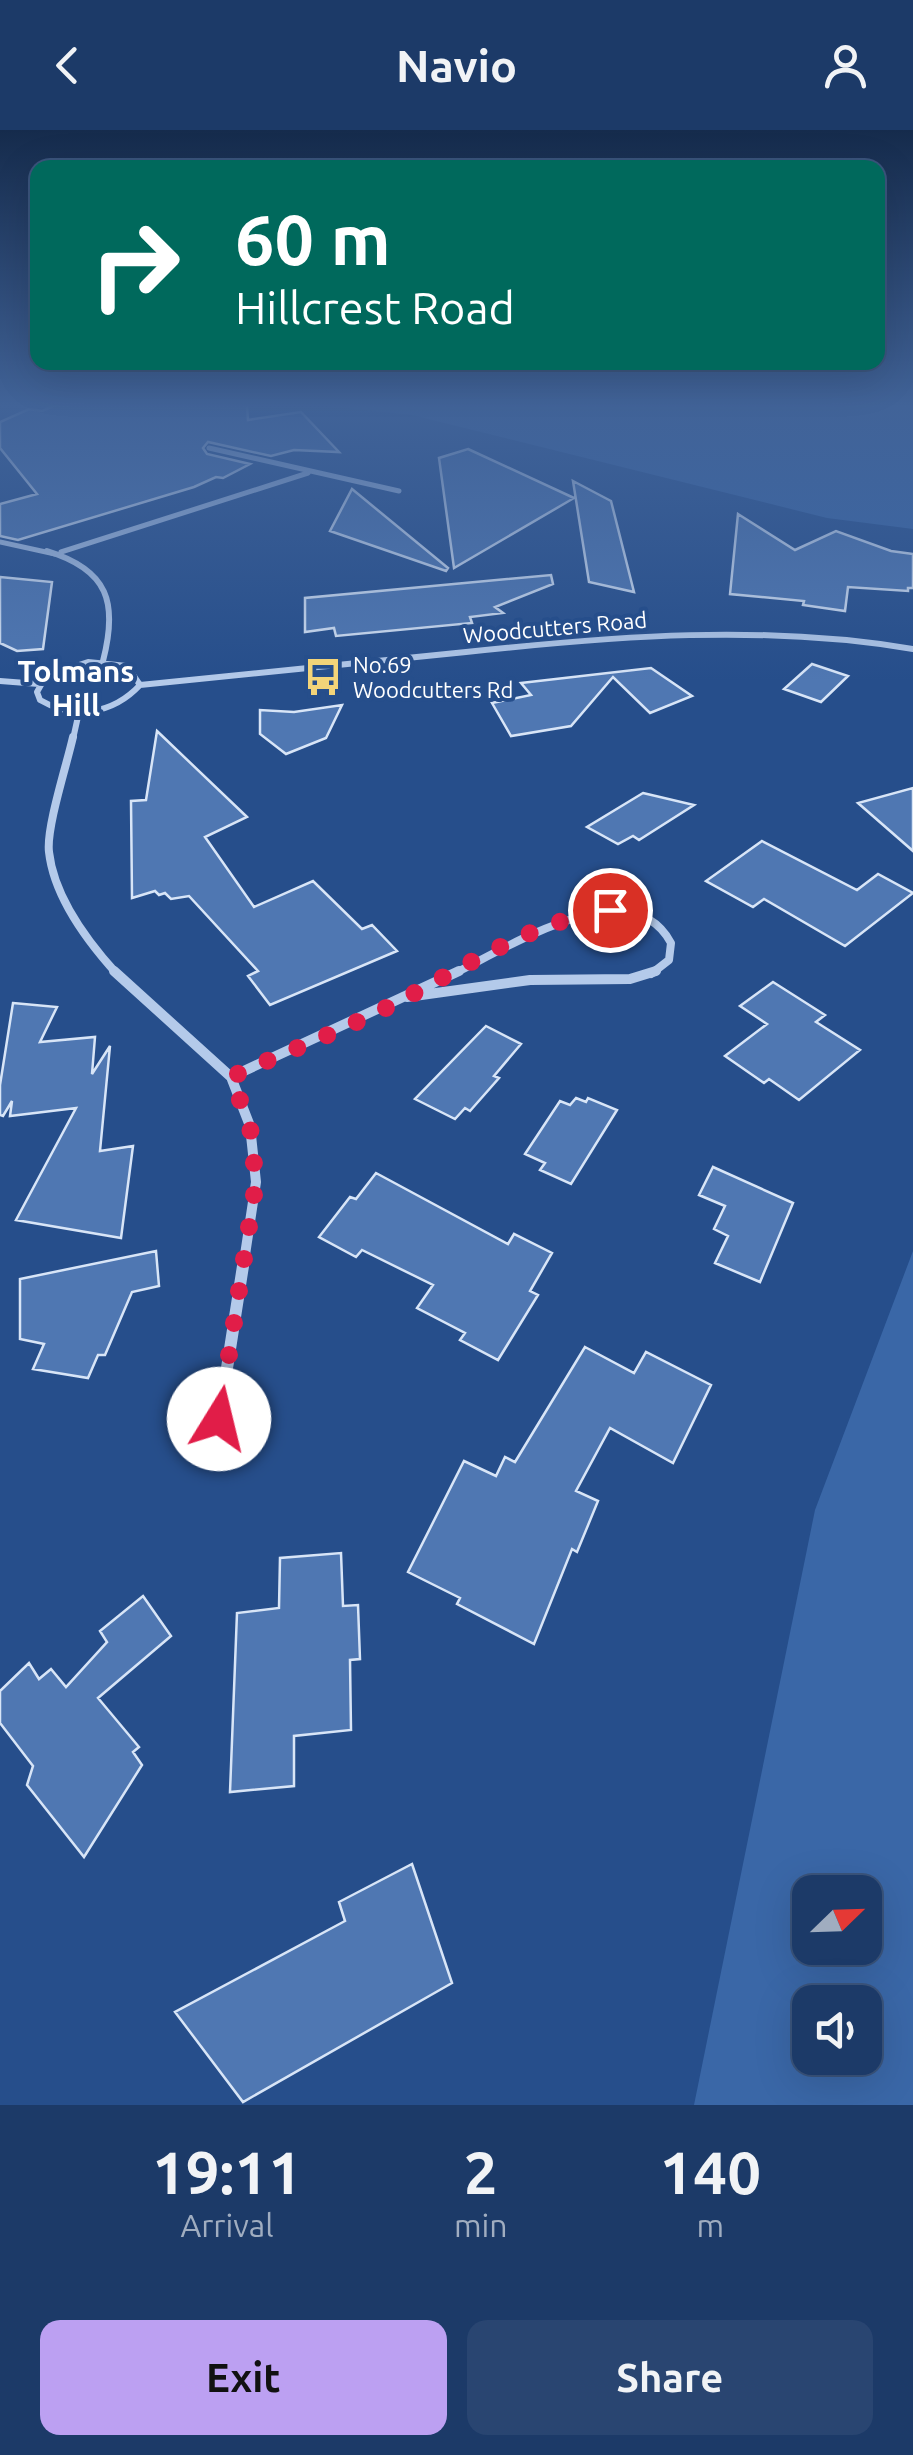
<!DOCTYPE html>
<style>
body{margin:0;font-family:Ubuntu,sans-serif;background:#294571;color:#f1f3f6;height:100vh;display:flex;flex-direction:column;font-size:38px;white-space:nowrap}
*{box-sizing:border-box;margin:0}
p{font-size:32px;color:#a0adc0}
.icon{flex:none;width:55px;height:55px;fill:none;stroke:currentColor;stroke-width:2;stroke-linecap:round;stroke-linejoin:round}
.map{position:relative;height:1975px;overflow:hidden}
.details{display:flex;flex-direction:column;background:#1c3a68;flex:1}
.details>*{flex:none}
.banner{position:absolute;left:30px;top:30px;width:855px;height:210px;border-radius:20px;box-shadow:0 10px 40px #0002,0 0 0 2px #3a547c;background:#00695c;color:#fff;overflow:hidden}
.needle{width:65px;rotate:67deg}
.fabs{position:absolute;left:792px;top:1745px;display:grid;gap:20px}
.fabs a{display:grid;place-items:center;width:90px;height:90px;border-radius:20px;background:#1c3a68;box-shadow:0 10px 40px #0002,0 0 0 2px #3a547c;font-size:50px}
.pin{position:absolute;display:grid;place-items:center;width:85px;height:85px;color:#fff;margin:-42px;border:5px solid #fff;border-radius:50%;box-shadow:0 2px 10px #0007}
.me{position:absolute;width:110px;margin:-55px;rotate:9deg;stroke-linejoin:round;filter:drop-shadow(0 0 8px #0008)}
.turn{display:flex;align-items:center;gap:35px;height:210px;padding:0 40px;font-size:45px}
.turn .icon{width:130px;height:130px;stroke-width:2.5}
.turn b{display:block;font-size:70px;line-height:85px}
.eta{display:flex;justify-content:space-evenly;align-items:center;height:170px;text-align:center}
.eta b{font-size:60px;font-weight:700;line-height:70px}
.primary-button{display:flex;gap:20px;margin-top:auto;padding:20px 40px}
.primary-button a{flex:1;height:115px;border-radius:20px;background:#bca0f2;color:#111;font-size:40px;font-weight:700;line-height:115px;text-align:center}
.primary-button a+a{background:#294571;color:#f1f3f6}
header{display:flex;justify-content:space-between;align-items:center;height:130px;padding:0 40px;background:#1c3a68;font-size:45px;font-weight:700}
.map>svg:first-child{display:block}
</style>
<header><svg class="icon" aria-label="back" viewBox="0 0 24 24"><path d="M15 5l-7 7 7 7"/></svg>Navio<svg class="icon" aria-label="person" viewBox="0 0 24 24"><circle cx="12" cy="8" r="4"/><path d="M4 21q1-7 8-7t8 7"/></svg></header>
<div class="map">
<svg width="913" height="1975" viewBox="0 0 913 1975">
<rect width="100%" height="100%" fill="#264e8b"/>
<path fill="#3a67a7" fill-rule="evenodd" d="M317 275H913V399L827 388 412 285Z
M913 1121V1975H694L815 1380ZM865 1762V1818H810V1762ZM865 1872V1928H810V1872Z"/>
<path fill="#4f77b2" stroke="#d8e5f7" stroke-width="2.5" d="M56 275H247L248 290 301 282 339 322 294 320 271 326 208 312 203 318 207 324 250 334 223 348 216 347 194 357 18 410 0 406V374L37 364 0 318V292L29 279 42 281Z
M468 319 574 368 454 438 439 328Z
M573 351 611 371 634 462 589 452Z
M352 359 448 438 446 441 330 401Z
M738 384 795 420 836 401 891 421 913 424V458H908V461L848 457 845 481 803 475 804 471 730 464Z
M551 445 553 454 495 477 503 483 470 487 472 493 336 506 334 498 305 502V468Z
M0 447 52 452 43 519 17 521 0 513Z
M812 534 848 546 821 572 784 559Z
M651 538 692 566 650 583 613 547 571 596 511 606 492 573 531 565 521 553Z
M342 575 326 608 286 624 260 604V580L294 582Z
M157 601 247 687 205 707 254 777 313 751 362 799 372 795 397 821 270 875 248 846 258 841 189 766 171 769 165 763 159 765 155 761 132 768 131 671 146 670Z
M913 658V721L858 673Z
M643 663 694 675 639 710 633 706 618 714 587 697Z
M762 711 857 760 878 744 913 763 845 816 764 769 753 777 706 751Z
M773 852 825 885 816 892 860 920 799 970 769 949 764 953 725 926 767 894 740 876Z
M13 873 57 877 40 912 95 907 92 944 110 916 100 1021 133 1016 121 1108 16 1090 76 978 10 986 12 971 3 986 0 985V955Z
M486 896 521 914 494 946 499 948 470 981 465 978 455 989 415 969Z
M576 968 586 972 588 968 617 980 571 1054 540 1040 545 1033 525 1024 560 971 570 975Z
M713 1037 793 1073 760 1152 715 1133 728 1106 714 1099 725 1076 699 1065Z
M376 1043 508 1114 514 1104 552 1123 530 1161 538 1165 498 1230 460 1210 465 1203 417 1178 433 1155 362 1120 356 1127 319 1107 350 1067 356 1069Z
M156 1121 159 1156 132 1162 105 1225H98L88 1248 33 1239 44 1214 20 1209V1149Z
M585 1217 634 1243 646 1222 711 1255 673 1333 610 1298 576 1361 598 1371 577 1422 572 1419 534 1514 457 1474 460 1468 408 1442 464 1331 496 1346 505 1327 515 1332Z
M341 1423 343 1476 358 1475 360 1529 350 1530 351 1600 294 1606V1656L230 1662 237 1483 279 1478 280 1428Z
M143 1466 171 1506 98 1568 139 1617 133 1622 142 1635 84 1727 27 1655 33 1636 0 1593V1561L29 1533 39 1549 51 1539 66 1557 107 1512 100 1501Z
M412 1734 452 1853 243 1972 175 1882 345 1791 339 1772Z"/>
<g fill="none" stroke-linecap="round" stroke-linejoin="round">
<path stroke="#b4caea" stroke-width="5" d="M209 318 399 361
M0 412 55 424
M61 422 308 343"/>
<path stroke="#b4caea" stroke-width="6" d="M47 421C109 440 118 473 103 531
M88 532 127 536 140 555C113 584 74 590 40 570L37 562 46 546Z
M0 551 39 554
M140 555C249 544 357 533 466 522 616 506 763 494 913 519
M73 609 79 582"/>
<path stroke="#b4caea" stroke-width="8" d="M73 607C67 634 46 698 49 722 54 767 87 811 117 844
M453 844C506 819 631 737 671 813L669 830 651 844"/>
<path stroke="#b4caea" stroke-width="10" d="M114 841 231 947 250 996 256 1052 243 1138
M407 867 530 850 630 849 656 841
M231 947 459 841"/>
<path stroke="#b4caea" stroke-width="12" d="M219 1289 243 1136"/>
</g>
<linearGradient id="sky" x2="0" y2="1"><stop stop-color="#152b4c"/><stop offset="0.5" stop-color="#416398"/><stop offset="1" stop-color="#416398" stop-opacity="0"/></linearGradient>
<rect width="913" height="551" fill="url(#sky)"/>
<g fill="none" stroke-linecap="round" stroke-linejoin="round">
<path stroke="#e11d48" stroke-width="18" stroke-dasharray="0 32.4" d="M219 1289 256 1052 250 996 231 947C289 920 350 898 407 867 469 834 539 789 610 780"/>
</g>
<defs>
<g id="bus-bare" transform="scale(3)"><path d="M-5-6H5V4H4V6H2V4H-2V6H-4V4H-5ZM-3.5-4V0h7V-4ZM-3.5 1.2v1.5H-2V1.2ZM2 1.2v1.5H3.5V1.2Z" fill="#f3d479" stroke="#264e8b" stroke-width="2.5" paint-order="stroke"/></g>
</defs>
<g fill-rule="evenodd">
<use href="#bus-bare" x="323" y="547"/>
</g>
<g text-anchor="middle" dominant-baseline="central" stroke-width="8" stroke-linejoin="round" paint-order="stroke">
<g font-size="22" fill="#fff" stroke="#264e8b">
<text transform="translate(555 497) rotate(-5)">Woodcutters Road</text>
</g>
<g font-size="22" fill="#fff" stroke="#264e8b" text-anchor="start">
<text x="353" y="534">No.69<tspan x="353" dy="25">Woodcutters Rd</tspan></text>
</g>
<g font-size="30" font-weight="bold" fill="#fff" stroke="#264e8b">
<text x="76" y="541">Tolmans<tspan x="76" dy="34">Hill</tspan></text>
</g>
</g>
</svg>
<div class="fabs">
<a><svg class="needle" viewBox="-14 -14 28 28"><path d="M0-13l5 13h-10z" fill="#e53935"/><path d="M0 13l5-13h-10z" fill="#a0adc0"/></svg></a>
<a><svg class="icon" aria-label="sound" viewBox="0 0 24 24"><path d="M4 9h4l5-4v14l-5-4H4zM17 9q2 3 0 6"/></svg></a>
</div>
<div class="pin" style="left:610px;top:780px;background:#d93025"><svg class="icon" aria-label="arrive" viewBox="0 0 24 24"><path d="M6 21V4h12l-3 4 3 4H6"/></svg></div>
<svg class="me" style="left:219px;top:1289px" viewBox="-20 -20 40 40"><circle r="19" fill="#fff"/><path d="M0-13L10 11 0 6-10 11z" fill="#e11d48"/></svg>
<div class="banner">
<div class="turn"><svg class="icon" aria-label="right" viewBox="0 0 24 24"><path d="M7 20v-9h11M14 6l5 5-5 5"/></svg><div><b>60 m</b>Hillcrest Road</div></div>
</div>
</div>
<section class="details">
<div class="eta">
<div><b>19:11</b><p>Arrival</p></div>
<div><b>2</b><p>min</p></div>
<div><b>140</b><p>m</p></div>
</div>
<div class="primary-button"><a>Exit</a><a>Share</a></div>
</section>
